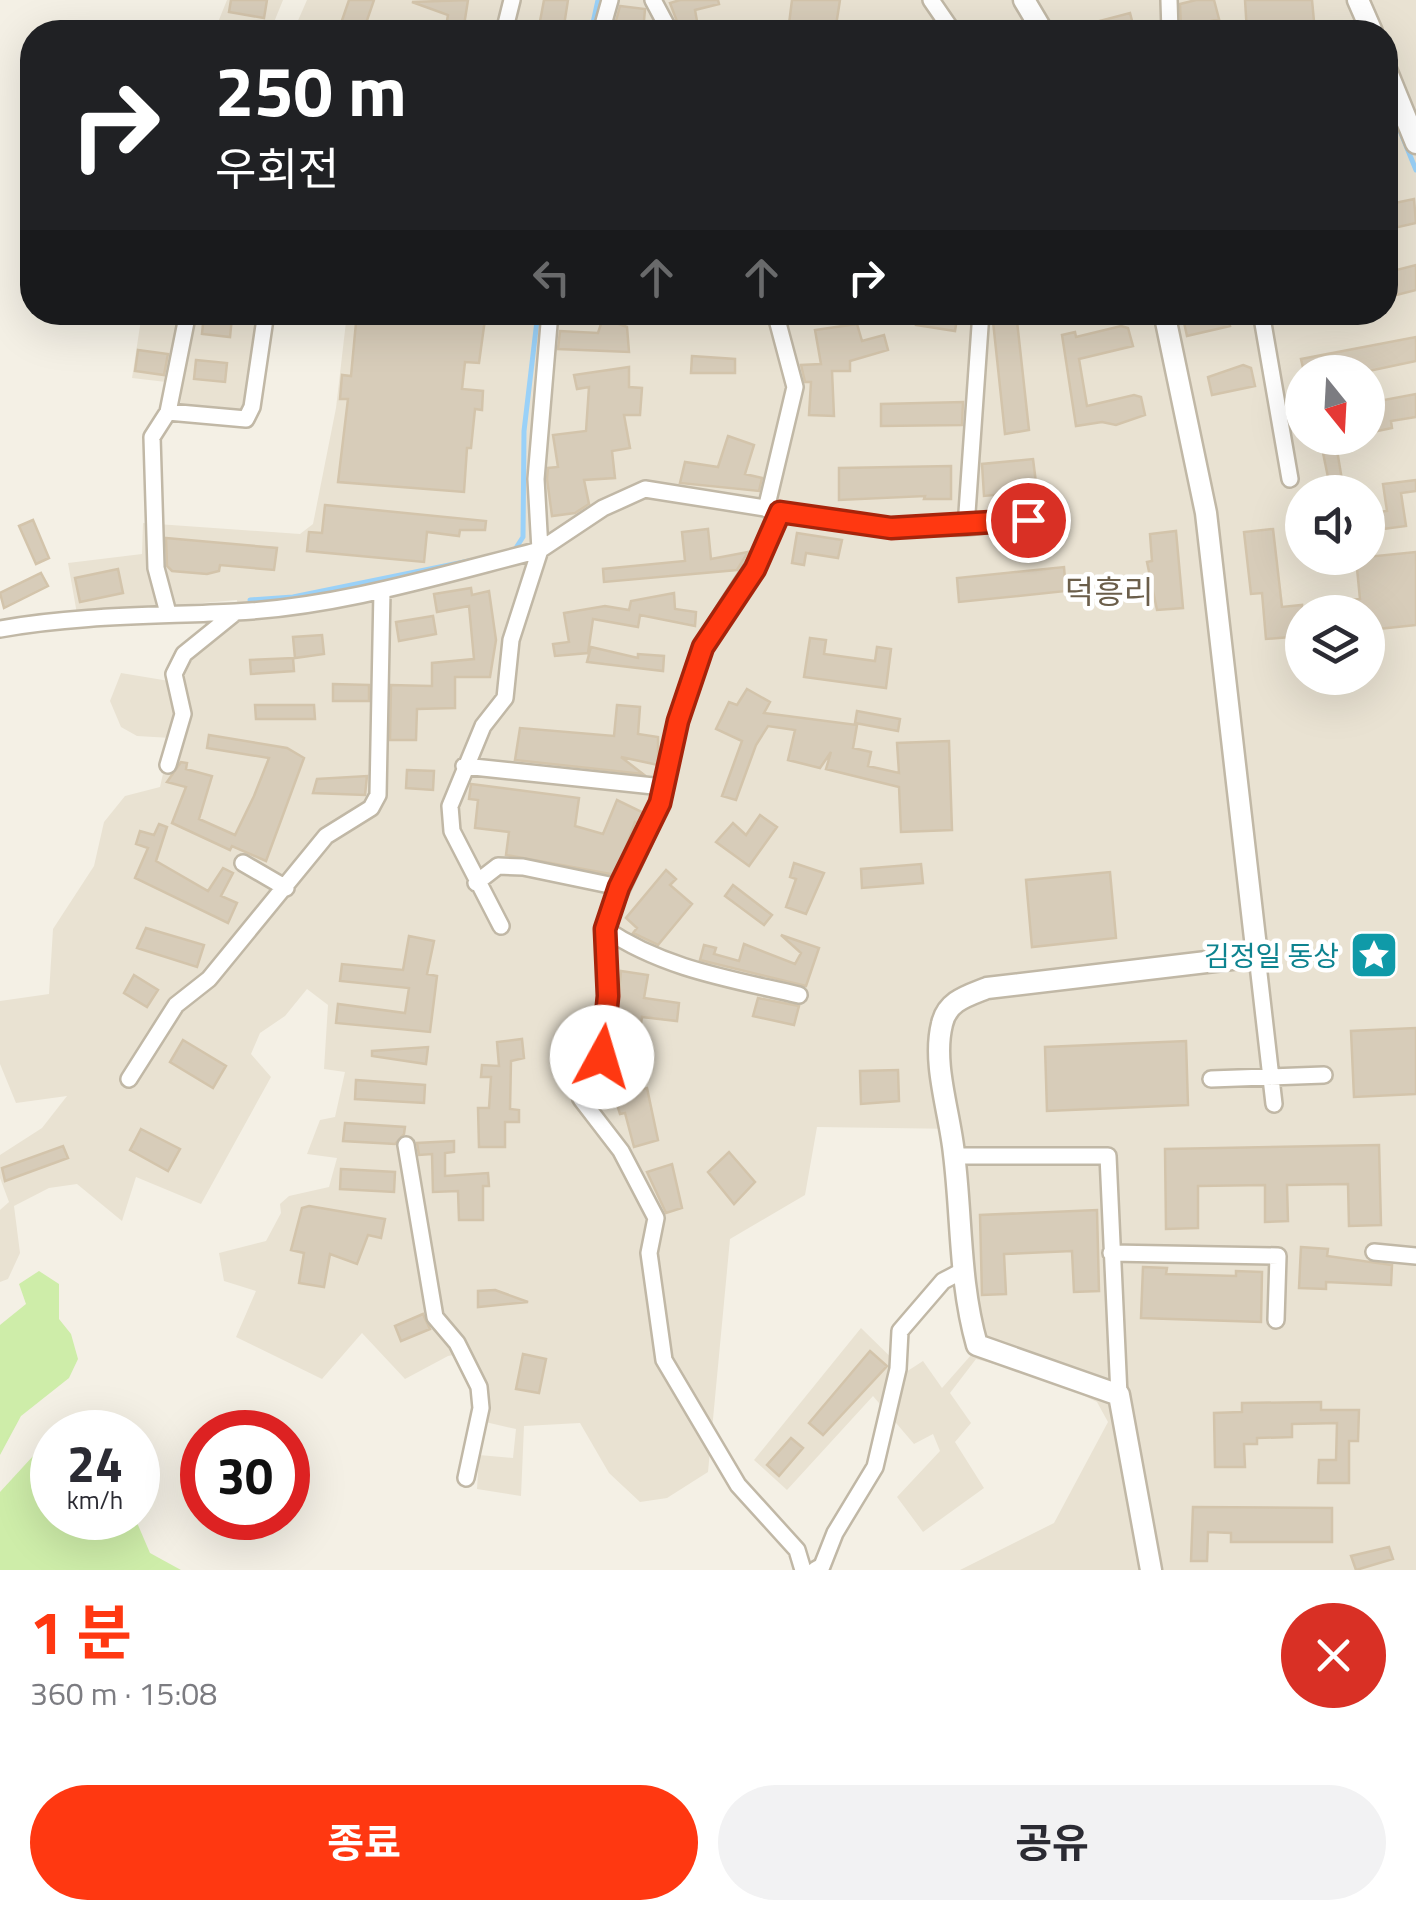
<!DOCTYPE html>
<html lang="ko">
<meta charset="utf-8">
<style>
body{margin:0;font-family:"Titillium Web","Noto Sans KR",sans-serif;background:#f2f2f3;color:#2b2b33;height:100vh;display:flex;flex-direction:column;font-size:38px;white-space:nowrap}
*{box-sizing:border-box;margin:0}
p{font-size:32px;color:#7c7c81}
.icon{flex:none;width:55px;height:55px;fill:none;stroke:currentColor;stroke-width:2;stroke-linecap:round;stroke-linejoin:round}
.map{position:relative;height:1570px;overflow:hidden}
.drawer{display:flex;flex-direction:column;background:#fff;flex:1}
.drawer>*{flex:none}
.top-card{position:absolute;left:20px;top:20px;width:1378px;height:305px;border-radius:40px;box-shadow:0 10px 40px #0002;background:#202124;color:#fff;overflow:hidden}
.needle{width:65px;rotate:162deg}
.fabs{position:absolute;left:1285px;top:355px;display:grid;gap:20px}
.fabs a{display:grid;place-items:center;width:100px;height:100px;border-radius:50%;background:#fff;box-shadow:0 10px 40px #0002;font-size:50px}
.speed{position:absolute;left:30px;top:1410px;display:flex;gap:20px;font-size:50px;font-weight:700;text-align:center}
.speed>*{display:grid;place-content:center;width:130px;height:130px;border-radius:50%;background:#fff;box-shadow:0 10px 40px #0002;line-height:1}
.speed small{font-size:25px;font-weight:400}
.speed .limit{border:15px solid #d22;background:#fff;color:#111}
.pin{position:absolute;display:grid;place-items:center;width:85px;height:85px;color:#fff;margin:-42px;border:5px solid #fff;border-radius:50%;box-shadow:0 2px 10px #0007}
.me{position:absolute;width:110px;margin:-55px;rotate:6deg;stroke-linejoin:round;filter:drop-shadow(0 0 8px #0008)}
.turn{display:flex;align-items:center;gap:35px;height:210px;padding:0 30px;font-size:45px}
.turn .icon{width:130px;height:130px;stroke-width:2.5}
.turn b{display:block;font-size:70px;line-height:85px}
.lanes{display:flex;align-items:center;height:95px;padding:0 30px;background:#0003;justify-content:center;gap:50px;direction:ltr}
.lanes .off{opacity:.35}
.round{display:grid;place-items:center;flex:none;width:105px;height:105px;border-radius:52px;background:#f2f2f3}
.head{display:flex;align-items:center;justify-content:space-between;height:170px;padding:0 30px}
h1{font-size:60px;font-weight:700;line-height:75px;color:#ff3811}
.primary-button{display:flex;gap:20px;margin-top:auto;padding:20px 30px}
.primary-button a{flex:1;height:115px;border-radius:60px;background:#ff3811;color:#fff;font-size:40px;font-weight:700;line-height:115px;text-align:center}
.primary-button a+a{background:#f2f2f3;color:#2b2b33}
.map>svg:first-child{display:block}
</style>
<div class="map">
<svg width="1416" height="1570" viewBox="0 0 1416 1570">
<rect width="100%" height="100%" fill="#f4f0e5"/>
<path fill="#e9e2d2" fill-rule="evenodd" d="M227 0H283L270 32H214Z
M307 0H1416V1570H960L1054 1523 1108 1422 1097 1402 1052 1380 976 1359 950 1393 971 1423 955 1442 984 1488 923 1532 897 1497 940 1451 933 1434 914 1444 873 1396 787 1490 754 1460 861 1328 906 1372 923 1361 942 1388 987 1337 976 1295 960 1129 817 1127 805 1195 730 1239 708 1472 667 1498 640 1502 609 1473 580 1423 524 1426 521 1496 477 1489 479 1455 513 1458 516 1429 481 1421 485 1397 470 1352 448 1356 405 1379 362 1333 322 1379 236 1337 256 1291 224 1281 219 1253 266 1241 281 1213 280 1204 289 1196 329 1187 337 1158 307 1154 320 1120 335 1117 345 1072 324 1069 328 1005 307 989 285 1016 260 1033 251 1054 271 1077 201 1204 136 1177 122 1221 77 1184 49 1188 14 1206 20 1253 8 1279 0 1282V1210L9 1202 0 1178V1155L42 1128 67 1096 16 1103 0 1064V1001L49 994 53 929 94 866 104 822 125 796 160 787 171 738 137 736 121 727 110 701 121 673 181 683 185 663 238 615 237 600 77 614 68 563 142 554 143 523 300 534 313 524 336 408 347 313 1385 312V32H293ZM1302 372H1368V438H1302ZM1302 492H1368V558H1302ZM1302 612H1368V678H1302Z
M142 313H261L246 407 240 414 180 407 183 384 132 378Z"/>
<path fill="#ceeda9" d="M39 1271 59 1284V1319L71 1334 78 1359 69 1378 21 1416 0 1455V1325L26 1304 19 1284Z
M52 1453V1518H135L150 1553 181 1570H0V1492L34 1455Z"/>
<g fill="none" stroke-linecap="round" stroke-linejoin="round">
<path stroke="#9ad1f8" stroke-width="5" d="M591 32 598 0
M1385 94 1416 170
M514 551 523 537 524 431 538 312
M250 600 293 597 469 561"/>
</g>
<path fill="#d7ccb9" stroke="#d3c4ab" stroke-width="2.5" d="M231 0H267L264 18 229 12Z
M349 0H374L363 32H338Z
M468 0 463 32H445L448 15 412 2Z
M544 0H568L563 32H538Z
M680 0H718L719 4 695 10 699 32H681L670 3Z
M792 0H840L835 32H814L815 27 789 24Z
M1196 0H1214L1219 19 1181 29 1180 4Z
M1245 0H1312L1315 32H1247Z
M620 6 645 9 643 32H613Z
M1130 13 1135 32H1073V28Z
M1414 199 1416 223 1385 230V205Z
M1416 265V290L1385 298V273Z
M357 312H486L479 363 465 362 462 389 483 391 482 410 475 409 471 448H467L464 492 338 482 348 399H340L342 375 351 376Z
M918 312H958L955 331 916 325Z
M992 312H1016L1029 430 1005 434Z
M1189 312H1227L1230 326 1187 336 1183 318Z
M204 314 232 317 230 337 202 334Z
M603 318 627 327 629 352 558 349 560 331 598 333Z
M857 324 862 341 884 335 888 350 850 361V371H832L834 416 809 415 811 382H805L801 365 821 364 815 330Z
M1121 326 1128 328 1133 346 1079 359 1087 406 1134 395 1141 397 1145 415 1116 425 1102 422 1076 426 1062 335 1075 332 1076 337Z
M1416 337V361L1364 372H1304L1301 359Z
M138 350 168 354 164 375 135 371Z
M692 356 735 359V373H691Z
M196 360 227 363 225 382 194 379Z
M1243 365 1251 368 1255 386 1212 395 1208 377Z
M629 367V387L642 388 640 415H624L630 448 612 451 615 478 584 480 589 504 575 513 552 516 547 479 548 468 558 467 553 435 586 431 589 387 577 389 574 375Z
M1416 394V417L1391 421 1392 428 1368 433V403Z
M963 402 962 425 881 426V404Z
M728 436 754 445 745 474 762 478 759 491 680 483 685 462 718 467Z
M1320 438H1335L1344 492H1331Z
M1033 459 1037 491 984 496 982 464Z
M951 466V499H924L925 496 839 500V468Z
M1416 480V491L1401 493 1406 526 1368 531V513L1387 511 1383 484Z
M325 505 486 521 485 530H460L459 536 427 532 424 562 307 551 309 532 322 533Z
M33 520 49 558 36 564 19 526Z
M708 529 711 559 748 552 737 570 604 582 603 569 685 561 682 532Z
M1273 529 1282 607 1302 605V636L1266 639 1262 593 1251 594 1244 532Z
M1176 531 1183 608 1157 610 1147 562 1152 561 1150 534Z
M797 533 842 540 838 558 806 553 804 565 792 563Z
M166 538 277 548 274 570 220 565 219 571 207 574 172 571 167 566Z
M1416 552V625L1368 630V612H1312V604L1360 599 1356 558Z
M1064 567 1066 591 959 602 957 578Z
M118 569 123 593 80 602 75 578Z
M41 573 48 586 4 608 0 593Z
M471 588 472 595 489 591 496 640 490 677H455V708L417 709 416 740H390L391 685 432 686V663L474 659 469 606 437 612 434 594Z
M674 593 675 609 696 612 695 626 640 615 638 627 593 619 588 653 555 656 553 644 569 642 564 613 605 606 629 610 631 601Z
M433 616 436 634 399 641 396 622Z
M322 635 324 654 295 658 293 637Z
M810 638 826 640 824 654 875 661 877 647 891 649 886 688 804 677Z
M591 647 638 658V654L664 656 663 671 587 662Z
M293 658 294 671 251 674 250 660Z
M333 684 369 685V701H333Z
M747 689 770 702 764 713 857 725 853 748 871 752 868 766 899 773 897 743 949 741 952 830 901 832 899 787 826 769 831 752 820 768 788 760 795 730 768 726 756 745 736 800 722 796 742 741 716 729 729 702 737 705Z
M255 705H314L315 719H256Z
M617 705 640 707 638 734 658 737V765L621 757 643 774 515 760 520 728 614 736Z
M857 711 900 719 898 731 855 723Z
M209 735 287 748 304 758 266 861 232 846 230 850 172 823 186 787 167 782 181 762 187 763 186 769 212 776 199 819 235 835 254 796 269 758 207 748Z
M407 770 434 771 433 790 406 788Z
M367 776 365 795 313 793 317 779Z
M471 784 579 798 575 826 603 834 617 800 644 813 639 824 635 822 616 875 506 855 509 832 475 828 478 800 469 799Z
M760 815 777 827 749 866 716 842 733 823 746 835Z
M159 824 167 827 156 861 208 891 223 868 233 873 221 896 237 903 228 923 135 878 148 848 136 844 140 831 154 835Z
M794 863 824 873 806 914 786 907 796 879 790 877Z
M921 864 923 883 862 888 861 869Z
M666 870 676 879 670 885 692 904 658 945 633 933 637 928 626 918Z
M1110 872 1116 938 1032 947 1026 880Z
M733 885 772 915 764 925 725 896Z
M146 928 204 945 197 967 137 948Z
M781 935 819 948 806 986 700 960 704 945 716 948 714 954 739 961 744 944 795 964 801 953Z
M409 936 434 941 427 974 437 976 430 1032 336 1023 338 1004 405 1013 409 988 340 981 342 964 403 970Z
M621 971 648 975 644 998 679 1003 677 1021 642 1017 640 1030 616 1026Z
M134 975 158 990 147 1007 124 993Z
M758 998 799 1006 794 1025 753 1016Z
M1416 1028V1094L1354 1097 1351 1031Z
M522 1039 524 1058 511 1061 510 1109 519 1110V1122H505V1147H479L478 1108H489L491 1077H481L482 1065 499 1066 497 1042Z
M183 1040 226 1066 213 1088 170 1062Z
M1186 1041 1188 1105 1047 1111 1045 1047Z
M428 1047 426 1064 372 1056V1051Z
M898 1070 899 1101 861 1104 860 1071Z
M356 1080 425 1085 424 1103 355 1099Z
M647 1088 658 1140 634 1147 625 1113 620 1114 615 1098Z
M345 1123 405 1127 404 1134 395 1144 343 1141Z
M141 1129 180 1149 168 1171 130 1150Z
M454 1141V1152L445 1153V1176L488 1173 489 1186H483V1220H459L458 1191 433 1192 432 1154 419 1155 417 1143Z
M1379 1145 1381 1225 1349 1226 1348 1184 1287 1185 1288 1221 1265 1222V1185L1198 1186V1228L1166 1229 1165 1149Z
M63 1146 68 1158 5 1181 2 1168Z
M729 1152 755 1182 734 1204 708 1172Z
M672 1164 682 1208 666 1213 647 1172Z
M341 1169 395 1172 394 1192 340 1189Z
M309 1206 385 1219 381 1238 368 1235 357 1264 330 1254 324 1287 299 1283 304 1253 291 1250 302 1208Z
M1097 1210 1099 1291 1074 1292 1072 1251 1004 1254 1006 1294 982 1295 980 1215Z
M1301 1247 1328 1249 1327 1256 1392 1265 1391 1285 1326 1282V1289L1299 1288Z
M1143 1267 1167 1268 1166 1274 1236 1276V1271L1262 1272 1261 1322 1141 1318Z
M495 1290 528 1302 478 1307V1291Z
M423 1314 430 1329 401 1341 395 1326Z
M870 1351 887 1366 823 1435 809 1423Z
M523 1354 546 1359 539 1393 516 1389Z
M1321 1402V1410H1359L1358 1441H1349V1483H1318L1319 1460H1336L1337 1423 1292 1424V1437L1257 1438V1444H1244L1245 1467H1215L1214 1413 1242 1412V1403Z
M791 1438 803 1448 779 1476 767 1465Z
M1193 1507 1332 1508V1542H1231V1533L1208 1532 1207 1561H1191Z
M1389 1547 1393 1559 1356 1570 1351 1556Z"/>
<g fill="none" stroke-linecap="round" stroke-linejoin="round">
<g stroke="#c1b8a6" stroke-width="20">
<path id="minor" d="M653 0 670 32
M931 0 953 32
M1169 0 1170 32
M504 32 512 0
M601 32 610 0
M550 312 536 479 540 550 603 508 645 489 891 528 966 527 1059 517
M1261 312 1290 479
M168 412 246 419 252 407 266 312
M766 509 795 387 775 312
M966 527 981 312
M168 613 156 568 152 437 168 412 188 312
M0 629C78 615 156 616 235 612 338 607 441 575 540 550L511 640 505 698 483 726 450 806 452 831 501 926
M168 765 183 714 174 674 184 654 236 612
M464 766 663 787
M243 863 286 888
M476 883 498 866 523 867 619 887
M605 929C620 885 646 845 660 801 677 750 679 695 704 646 728 597 759 567 780 513
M1257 956 1274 1104
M799 995C731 979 664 969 605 929L608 996 602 1057 581 1099 621 1151 656 1218 649 1253 664 1360 738 1485 797 1550 803 1570
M129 1079 176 1005 209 979 326 836 371 808 378 795 382 591
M1211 1079 1324 1075
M406 1145 435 1317 457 1343 479 1387 481 1408 466 1478
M955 1156H1108L1119 1395
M1374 1252 1416 1256
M1111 1253 1278 1256 1276 1320
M815 1570 822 1566 835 1533 875 1467 898 1369 900 1331 943 1281 964 1270"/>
</g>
<g stroke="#c1b8a6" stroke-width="25">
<path id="tertiary" d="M1024 0 1043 32
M1358 0 1372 32
M1385 67 1416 143
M1151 1570 1119 1395 977 1345C959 1282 962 1218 954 1154 950 1113 932 1064 942 1024 947 1001 967 996 987 988L1257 956 1206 513 1164 312"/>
</g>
<use href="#minor" stroke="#fff" stroke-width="15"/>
<use href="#tertiary" stroke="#fff" stroke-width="20"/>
</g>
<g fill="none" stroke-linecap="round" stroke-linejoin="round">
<g stroke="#a6240b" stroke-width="25">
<path id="route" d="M602 1057 608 996 605 929 619 887 660 803 678 721 703 647 755 569 780 512 891 528 1028 520"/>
</g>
<use href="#route" stroke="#ff3811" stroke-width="18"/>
</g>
<defs>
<g id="sight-square" transform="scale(2.5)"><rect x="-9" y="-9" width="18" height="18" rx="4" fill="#0f9aa8" stroke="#fff"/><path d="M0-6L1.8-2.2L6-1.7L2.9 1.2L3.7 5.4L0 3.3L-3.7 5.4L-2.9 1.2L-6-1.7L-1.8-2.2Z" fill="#fff"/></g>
</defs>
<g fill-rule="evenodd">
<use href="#sight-square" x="1374" y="955"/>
</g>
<g text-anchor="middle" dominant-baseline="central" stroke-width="9" stroke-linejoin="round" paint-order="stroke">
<g font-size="28" fill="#0d838f" stroke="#fff" text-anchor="end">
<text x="1339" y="955">김정일 동상</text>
</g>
<g font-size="32" fill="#6b5e4a" stroke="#fff">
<text x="1109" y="591">덕흥리</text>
</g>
</g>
</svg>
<div class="fabs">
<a><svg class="needle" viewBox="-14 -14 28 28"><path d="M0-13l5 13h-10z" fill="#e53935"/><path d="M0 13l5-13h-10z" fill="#7c7c81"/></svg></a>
<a><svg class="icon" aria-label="sound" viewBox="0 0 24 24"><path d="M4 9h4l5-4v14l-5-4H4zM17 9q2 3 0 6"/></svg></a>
<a><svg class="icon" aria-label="layers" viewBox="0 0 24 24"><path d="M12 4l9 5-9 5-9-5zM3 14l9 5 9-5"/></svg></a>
</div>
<div class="speed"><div>24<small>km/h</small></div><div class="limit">30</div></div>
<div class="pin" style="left:1028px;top:520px;background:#d93025"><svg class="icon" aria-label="arrive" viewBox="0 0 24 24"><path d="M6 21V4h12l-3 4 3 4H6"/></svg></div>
<svg class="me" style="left:602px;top:1057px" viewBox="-20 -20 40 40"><circle r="19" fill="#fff"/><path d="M0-13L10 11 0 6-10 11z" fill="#ff3811"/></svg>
<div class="top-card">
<div class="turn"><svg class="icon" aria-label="right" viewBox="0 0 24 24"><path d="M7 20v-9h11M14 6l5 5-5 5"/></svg><div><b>250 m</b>우회전</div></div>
<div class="lanes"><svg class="icon off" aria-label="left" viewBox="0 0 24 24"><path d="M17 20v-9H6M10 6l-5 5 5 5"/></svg><svg class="icon off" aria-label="ahead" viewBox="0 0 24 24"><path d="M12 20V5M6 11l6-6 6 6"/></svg><svg class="icon off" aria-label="ahead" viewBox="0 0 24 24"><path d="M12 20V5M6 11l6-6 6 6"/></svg><svg class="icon" aria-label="right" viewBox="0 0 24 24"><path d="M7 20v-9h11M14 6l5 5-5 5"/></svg></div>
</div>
</div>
<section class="drawer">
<div class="head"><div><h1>1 분</h1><p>360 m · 15:08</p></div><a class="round" style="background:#d93025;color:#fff"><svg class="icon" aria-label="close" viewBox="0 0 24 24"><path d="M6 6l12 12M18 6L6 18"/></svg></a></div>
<div class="primary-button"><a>종료</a><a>공유</a></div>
</section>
